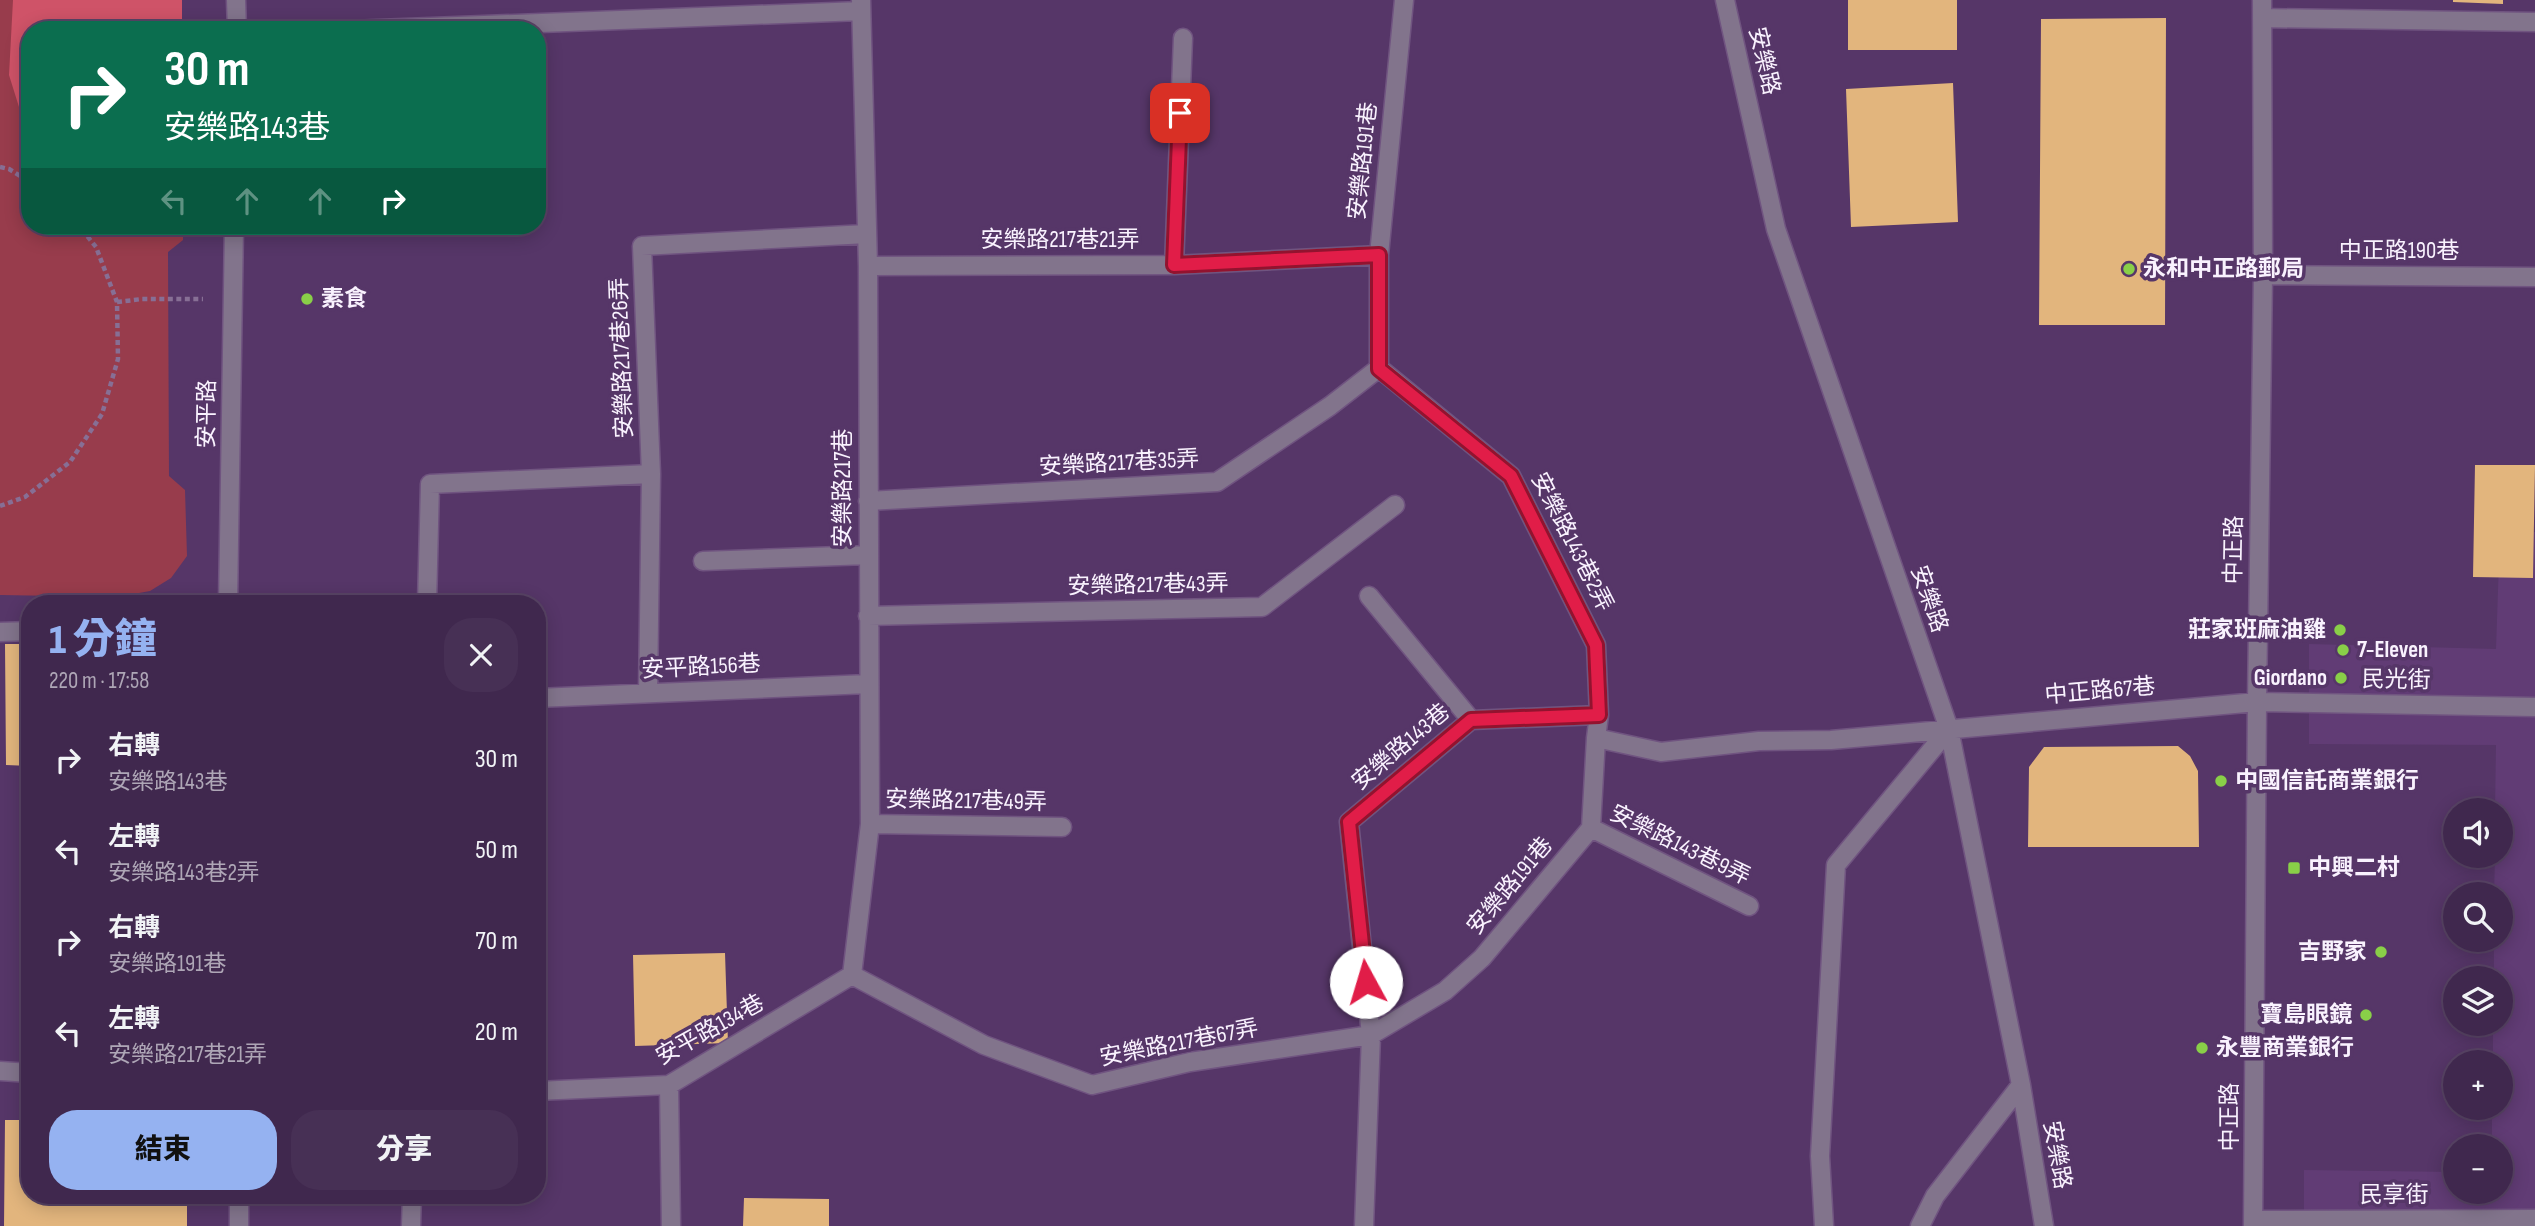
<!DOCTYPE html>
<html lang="zh-TW">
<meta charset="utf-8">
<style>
body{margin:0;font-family:"Sofia Sans Condensed","Noto Sans TC",sans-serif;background:#473055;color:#f1f3f6;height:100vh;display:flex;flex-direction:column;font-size:26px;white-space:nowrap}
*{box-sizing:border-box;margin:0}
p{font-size:23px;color:#aea6b6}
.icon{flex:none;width:38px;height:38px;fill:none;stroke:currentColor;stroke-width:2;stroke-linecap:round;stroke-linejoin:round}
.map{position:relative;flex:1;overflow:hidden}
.panel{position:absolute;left:21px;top:595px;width:525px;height:609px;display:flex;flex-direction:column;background:#40284e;border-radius:28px;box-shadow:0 4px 18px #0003,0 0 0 2px #594466}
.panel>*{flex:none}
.top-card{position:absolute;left:21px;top:21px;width:525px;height:214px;border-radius:28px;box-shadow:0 4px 18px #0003,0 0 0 2px #594466;background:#0b6e4f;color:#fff;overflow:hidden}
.fabs{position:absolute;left:2443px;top:798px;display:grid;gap:14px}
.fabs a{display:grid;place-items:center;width:70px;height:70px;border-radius:50%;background:#40284e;box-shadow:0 4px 18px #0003,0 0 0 2px #594466;font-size:35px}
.pin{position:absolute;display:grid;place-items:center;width:60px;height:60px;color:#fff;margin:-30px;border-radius:14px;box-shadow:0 4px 10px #0006}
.me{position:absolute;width:77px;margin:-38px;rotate:354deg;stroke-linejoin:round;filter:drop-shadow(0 0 5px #0008)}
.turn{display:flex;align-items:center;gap:24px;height:147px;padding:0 28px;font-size:32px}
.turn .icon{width:91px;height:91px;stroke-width:2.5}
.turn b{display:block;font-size:49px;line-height:60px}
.lanes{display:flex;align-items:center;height:66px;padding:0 28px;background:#0003;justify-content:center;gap:35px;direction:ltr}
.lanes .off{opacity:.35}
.round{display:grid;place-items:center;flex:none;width:74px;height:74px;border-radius:28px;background:#473055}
.overview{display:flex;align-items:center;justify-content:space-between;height:119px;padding:0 28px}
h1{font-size:42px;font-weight:800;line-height:52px;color:#95b2f1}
.button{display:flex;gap:14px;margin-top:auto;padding:14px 28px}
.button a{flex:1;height:80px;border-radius:28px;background:#95b2f1;color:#111;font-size:28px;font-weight:800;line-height:80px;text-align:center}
.button a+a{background:#473055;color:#f1f3f6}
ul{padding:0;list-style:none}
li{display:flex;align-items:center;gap:21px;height:91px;padding:0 28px}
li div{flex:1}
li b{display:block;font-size:26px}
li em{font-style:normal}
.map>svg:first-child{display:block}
</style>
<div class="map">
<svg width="2535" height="1226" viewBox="0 0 2535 1226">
<rect width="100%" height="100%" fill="#563668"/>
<path fill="#613c75" d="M2500 531 2535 532V1226H2304V1170L2455 1172V1192H2501V1146H2492V1108H2501V1062H2493V1024H2501V978H2494V940H2501V894H2494L2495 856H2501V810H2495L2496 745 2309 744V644L2496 649Z"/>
<path fill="#983c4c" d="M0 0H182V30H30V226H183V240L168 252 169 476 185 490 187 556 171 578 150 591 117 597 0 595Z"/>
<path fill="#cf5368" d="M13 0H182V30H30V129L24 123 9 75Z"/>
<path fill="#e2b57d" d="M1848 0H1957V50H1848Z
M2453 0H2503V4L2453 2Z
M2166 18 2165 325H2039L2041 19Z
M1953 83 1958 222 1851 227 1846 89Z
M2475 465H2535L2533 578 2473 577Z
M5 644H30V766L6 765Z
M2178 746 2190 756 2198 771 2199 847H2028L2029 767 2044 747Z
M725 953 728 1043 635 1046 633 955Z
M5 1120H30V1195H187V1226H4Z
M744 1198 829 1199V1226H743Z"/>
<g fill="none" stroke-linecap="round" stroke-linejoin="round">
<g stroke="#705480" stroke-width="21">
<path id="minor" d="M236 0 237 30
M1725 0 1776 229 1949 729 2021 1085 2044 1226
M2262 18 2535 22
M351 30 861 11
M1174 265 1183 38
M868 266 1174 265 1379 255
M2263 275 2535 277
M1379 368V255L1404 0
M868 501 1217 482 1330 406 1379 368
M703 561 868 555
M1369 596 1471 720
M228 604 234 226
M427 604 430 484 651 474
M868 616 1262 607 1395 505
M0 632 30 631
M648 693 651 474 642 246 867 234
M537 698 868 684
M1596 738 1661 752 1759 741 1831 740 2257 702 2535 707
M870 824 1062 827
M1591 828 1749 906
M852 975 984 1045 1092 1085 1190 1062 1371 1035 1445 991 1482 958 1591 828 1596 738 1599 715 1596 645 1511 476 1379 368
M852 975 870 824 868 266 861 0
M0 1071 30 1073
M669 1085 671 1226
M537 1091 669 1085 852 975
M2253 1220 2535 1219
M239 1226V1195
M411 1226 412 1195
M1364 1226 1371 1035 1349 822 1471 720 1599 715
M1824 1226 1820 1156 1836 865 1949 729
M1920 1226 1935 1196 2021 1085
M2253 1226 2257 702 2263 275 2262 0"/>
</g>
<path stroke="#876f95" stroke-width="4.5" stroke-dasharray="5 3.5" stroke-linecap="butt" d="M0 167 9 169 30 182
M117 302 142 299H203
M0 506 25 497 70 462 102 414 118 359 117 302 96 247 79 226"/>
<use href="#minor" stroke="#82748c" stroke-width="18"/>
</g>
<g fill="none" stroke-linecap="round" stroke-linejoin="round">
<g stroke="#92132f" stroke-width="18">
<path id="route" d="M1180 113 1174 265 1379 255V369L1511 476 1596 645 1599 715 1471 720 1349 822 1366 982"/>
</g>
<use href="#route" stroke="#e11d48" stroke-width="12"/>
</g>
<g fill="#89cf48" stroke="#563668" stroke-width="2.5">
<circle cx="2129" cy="269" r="7"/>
<circle cx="307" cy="299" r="7"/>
<circle cx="2340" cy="630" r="7"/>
<circle cx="2343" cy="650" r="7"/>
<circle cx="2341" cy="678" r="7"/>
<circle cx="2221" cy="781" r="7"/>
<rect x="2287" y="861" width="14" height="14" rx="3.5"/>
<circle cx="2381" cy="952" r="7"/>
<circle cx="2366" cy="1015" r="7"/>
<circle cx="2202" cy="1048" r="7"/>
</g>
<g text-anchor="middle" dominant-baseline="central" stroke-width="7" stroke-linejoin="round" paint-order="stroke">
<g font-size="23" fill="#f9f2fe" stroke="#563668">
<text transform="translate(1764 61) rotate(77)">安樂路</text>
<text transform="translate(1363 161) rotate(-84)">安樂路191巷</text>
<text x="1060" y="240">安樂路217巷21弄</text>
<text x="2399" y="251">中正路190巷</text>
<text transform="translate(622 358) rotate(-92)">安樂路217巷26弄</text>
<text transform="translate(207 414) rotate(-89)">安平路</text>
<text transform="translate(1119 463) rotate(-3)">安樂路217巷35弄</text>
<text transform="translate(843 488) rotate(-90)">安樂路217巷</text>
<text transform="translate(1572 542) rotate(63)">安樂路143巷2弄</text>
<text transform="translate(2234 550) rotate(-89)">中正路</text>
<text transform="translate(1148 585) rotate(-1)">安樂路217巷43弄</text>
<text transform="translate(1929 599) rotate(71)">安樂路</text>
<text transform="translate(701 667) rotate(-3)">安平路156巷</text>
<text transform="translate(2396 680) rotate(1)">民光街</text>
<text transform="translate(2100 691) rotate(-5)">中正路67巷</text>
<text transform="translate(1401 747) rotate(-40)">安樂路143巷</text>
<text transform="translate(966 801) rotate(1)">安樂路217巷49弄</text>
<text transform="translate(1680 845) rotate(26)">安樂路143巷9弄</text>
<text transform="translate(1510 886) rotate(-50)">安樂路191巷</text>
<text transform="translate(710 1030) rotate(-29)">安平路134巷</text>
<text transform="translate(1179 1043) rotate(-11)">安樂路217巷67弄</text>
<text transform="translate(2230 1117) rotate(-90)">中正路</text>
<text transform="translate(2057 1155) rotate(80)">安樂路</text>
<text x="2394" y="1195">民享街</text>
</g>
<g font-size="23" font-weight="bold" fill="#f9f2fe" stroke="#563668" text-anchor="start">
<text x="2143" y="269">永和中正路郵局</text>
<text x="321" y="299">素食</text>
<text x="2326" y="630" text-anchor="end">莊家班麻油雞</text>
<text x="2357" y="650">7-Eleven</text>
<text x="2327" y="678" text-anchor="end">Giordano</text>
<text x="2235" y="781">中國信託商業銀行</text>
<text x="2308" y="868">中興二村</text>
<text x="2367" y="952" text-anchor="end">吉野家</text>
<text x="2352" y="1015" text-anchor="end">寶島眼鏡</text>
<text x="2216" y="1048">永豐商業銀行</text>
</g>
</g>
</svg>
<div class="fabs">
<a><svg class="icon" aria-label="sound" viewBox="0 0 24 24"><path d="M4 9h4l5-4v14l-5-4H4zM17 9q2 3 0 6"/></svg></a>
<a><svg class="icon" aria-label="search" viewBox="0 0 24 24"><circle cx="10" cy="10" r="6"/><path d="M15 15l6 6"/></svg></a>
<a><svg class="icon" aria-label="layers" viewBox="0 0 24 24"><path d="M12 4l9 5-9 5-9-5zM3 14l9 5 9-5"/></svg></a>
<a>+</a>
<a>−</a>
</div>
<div class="pin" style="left:1180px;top:113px;background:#d93025"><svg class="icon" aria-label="arrive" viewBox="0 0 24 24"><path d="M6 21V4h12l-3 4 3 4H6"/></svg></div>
<svg class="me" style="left:1366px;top:982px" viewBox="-20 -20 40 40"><circle r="19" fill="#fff"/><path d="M0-13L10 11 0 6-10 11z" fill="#e11d48"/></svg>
<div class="top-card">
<div class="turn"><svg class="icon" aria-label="right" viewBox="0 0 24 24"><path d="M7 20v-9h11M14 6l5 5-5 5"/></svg><div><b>30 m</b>安樂路143巷</div></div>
<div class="lanes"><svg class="icon off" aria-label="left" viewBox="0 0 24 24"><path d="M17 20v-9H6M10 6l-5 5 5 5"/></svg><svg class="icon off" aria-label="ahead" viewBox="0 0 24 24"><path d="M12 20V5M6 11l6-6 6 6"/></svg><svg class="icon off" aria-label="ahead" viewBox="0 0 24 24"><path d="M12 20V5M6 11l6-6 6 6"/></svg><svg class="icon" aria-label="right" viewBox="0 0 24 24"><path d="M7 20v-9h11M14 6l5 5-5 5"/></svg></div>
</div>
<section class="panel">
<div class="overview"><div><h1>1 分鐘</h1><p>220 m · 17:58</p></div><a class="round"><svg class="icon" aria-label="close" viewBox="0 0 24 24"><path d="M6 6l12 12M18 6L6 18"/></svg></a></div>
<ul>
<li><svg class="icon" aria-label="right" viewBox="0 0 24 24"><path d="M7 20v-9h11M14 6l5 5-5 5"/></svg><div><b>右轉</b><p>安樂路143巷</p></div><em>30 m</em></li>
<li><svg class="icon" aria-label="left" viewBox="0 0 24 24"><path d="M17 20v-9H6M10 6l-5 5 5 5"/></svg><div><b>左轉</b><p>安樂路143巷2弄</p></div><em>50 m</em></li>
<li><svg class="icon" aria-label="right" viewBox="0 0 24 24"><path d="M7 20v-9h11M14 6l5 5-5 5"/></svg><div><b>右轉</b><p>安樂路191巷</p></div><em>70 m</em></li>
<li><svg class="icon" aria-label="left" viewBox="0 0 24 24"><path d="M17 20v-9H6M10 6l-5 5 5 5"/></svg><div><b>左轉</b><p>安樂路217巷21弄</p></div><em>20 m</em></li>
</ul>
<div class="button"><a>結束</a><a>分享</a></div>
</section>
</div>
